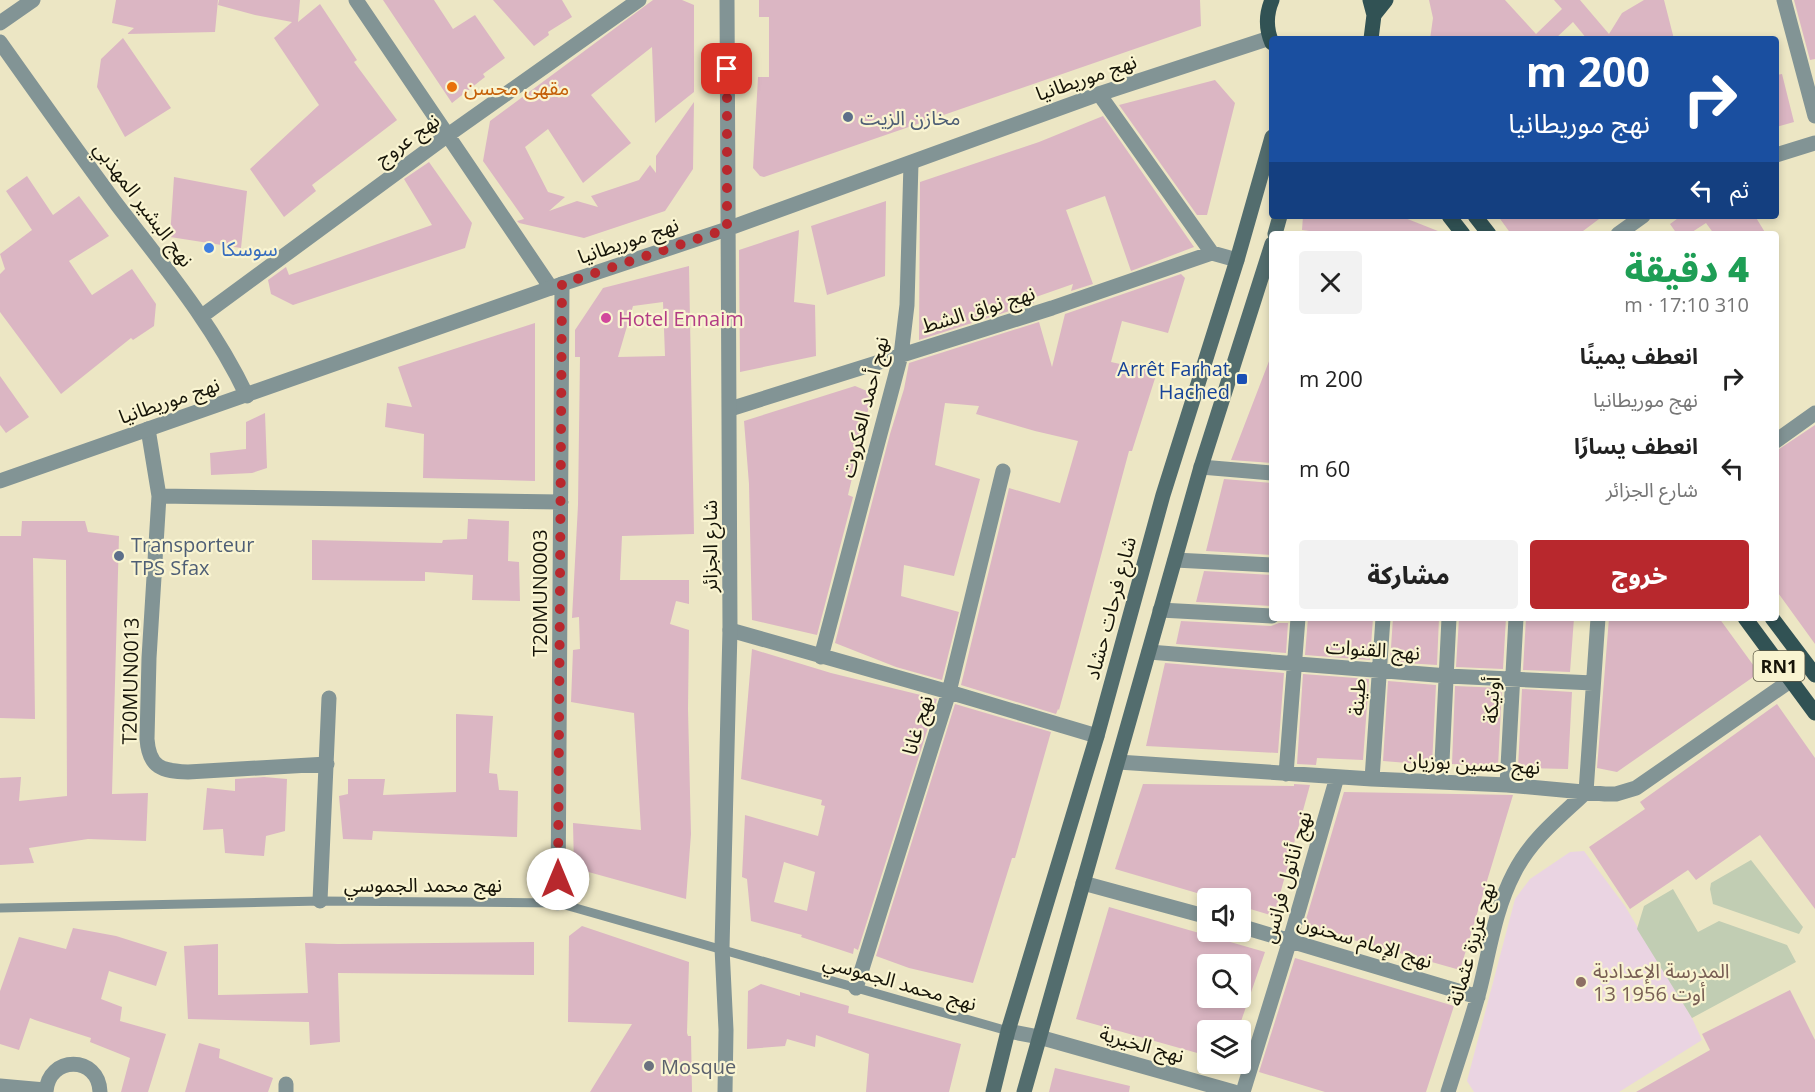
<!DOCTYPE html>
<html lang="ar">
<meta charset="utf-8">
<style>
body{margin:0;font-family:"Open Sans","Noto Sans Arabic",sans-serif;background:#f2f2f2;color:#222;direction:rtl;height:100vh;display:flex;flex-direction:column;font-size:22px;white-space:nowrap}
*{box-sizing:border-box;margin:0}
p{font-size:20px;color:#767676}
.icon{flex:none;width:33px;height:33px;fill:none;stroke:currentColor;stroke-width:2;stroke-linecap:round;stroke-linejoin:round}
.map{position:relative;flex:1;overflow:hidden;direction:ltr}
.sheet{position:absolute;left:1269px;top:231px;width:510px;height:390px;display:flex;flex-direction:column;background:#fff;border-radius:6px;box-shadow:0 3px 9px #0003;direction:rtl}
.sheet>*{flex:none}
.banner{position:absolute;left:1269px;top:36px;width:510px;height:183px;border-radius:6px;box-shadow:0 3px 9px #0003;direction:rtl;background:#1a4fa0;color:#fff;overflow:hidden}
.fabs{position:absolute;left:1197px;top:888px;display:grid;gap:12px}
.fabs a{display:grid;place-items:center;width:54px;height:54px;border-radius:6px;background:#fff;box-shadow:0 3px 9px #0003;font-size:30px}
.pin{position:absolute;display:grid;place-items:center;width:51px;height:51px;color:#fff;margin:-26px;border-radius:12px;box-shadow:0 3px 9px #0006}
.me{position:absolute;width:66px;margin:-33px;rotate:0deg;stroke-linejoin:round;filter:drop-shadow(0 0 4px #0008)}
.turn{display:flex;align-items:center;gap:21px;height:126px;padding:0 30px;font-size:27px}
.turn .icon{width:78px;height:78px;stroke-width:2.5}
.turn b{display:block;font-size:42px;line-height:51px}
.then{display:flex;align-items:center;height:57px;padding:0 30px;background:#0003;gap:12px;font-size:22px}
.round{display:grid;place-items:center;flex:none;width:63px;height:63px;border-radius:6px;background:#f2f2f2}
.overview{display:flex;align-items:center;justify-content:space-between;height:102px;padding:0 30px}
h1{font-size:36px;font-weight:800;line-height:45px;color:#1e9e55}
.button{display:flex;gap:12px;margin-top:auto;padding:12px 30px}
.button a{flex:1;height:69px;border-radius:6px;background:#b8282d;color:#fff;font-size:24px;font-weight:800;line-height:69px;text-align:center}
.button a+a{background:#f2f2f2;color:#222}
ul{padding:0;list-style:none}
li{display:flex;align-items:center;gap:18px;height:90px;padding:0 30px}
li div{flex:1}
li b{display:block;font-size:22px}
li em{font-style:normal}
.map>svg:first-child{display:block}
</style>
<div class="map">
<svg width="1815" height="1092" viewBox="0 0 1815 1092">
<rect width="100%" height="100%" fill="#ece6c4"/>
<path fill="#ead4e2" d="M1584 851 1625 906 1692 1018 1702 1040 1619 1092H1474L1467 1081 1515 899 1530 879 1570 852Z"/>
<path fill="#c1cdb3" d="M1751 860 1803 927 1799 934 1713 904 1710 889 1711 883Z
M1673 889 1698 932 1719 921 1787 945 1796 962 1692 1018 1637 929 1644 906Z"/>
<path fill="#dbb6c3" fill-rule="evenodd" d="M116 0H218L215 32 127 34 134 28 112 23Z
M219 0H300L298 22 320 4 357 60 354 62 397 120 312 185 316 191 284 217 250 169 319 105 274 38 292 22 255 15 218 5Z
M383 0H434L453 29 475 15 505 58 483 74 485 77 452 103Z
M493 0H562L572 17 548 32 549 35 534 46Z
M653 0H682L694 5V92L655 123 652 47 591 95 631 143 583 183 548 129 525 147 548 192 565 197 549 211 577 201 598 207 591 196 639 180 650 165 656 173V156L694 102 693 169 665 211 584 238 519 223 517 221 524 219 483 161 490 121Z
M759 0H1200L1201 26 764 177 760 176 753 168 758 77H769V17H759Z
M1429 0H1505L1536 34 1562 9 1554 0H1580L1609 34 1622 13 1644 0H1664L1674 39H1587L1573 22 1555 39H1430L1433 18Z
M1794 0H1815V59L1810 60Z
M123 38 171 108 125 137 97 87 101 59Z
M1782 74 1794 122 1776 127V75Z
M1215 80 1235 103 1207 215H1197L1119 105Z
M1103 116 1194 247 1131 271 1105 196 1066 210 1093 284 1071 291 1073 284 1033 298 1034 303 919 340 920 182 1039 142Z
M429 162 472 223 465 248 293 305 271 294 268 280 286 267 289 275 432 225 404 179Z
M27 176 53 215 79 196 109 236 69 261 92 295 132 269 156 304 154 326 133 340 131 338 61 394 0 312V274L5 269 0 254 32 230 6 191Z
M174 177 247 191 241 248 170 237Z
M886 201 885 276 827 295 811 226Z
M1303 216H1392L1405 218 1443 233 1331 234 1302 230Z
M1498 216H1603L1579 234H1511Z
M1681 216H1755L1766 234H1714L1706 223 1689 234H1677L1670 224Z
M799 230 794 302 815 305 816 356 740 372 739 250Z
M689 266 694 534 622 536 620 580H689V604L676 601 670 624 689 630 688 709 691 834 686 899 574 868 573 823 641 830 634 713 571 702 573 650 580 649 579 617 572 618 578 505 580 357H575V330L603 288ZM663 302 665 356 618 357 633 306Z
M1181 274 1185 278 1168 333 1122 321 1111 362 1157 372 1132 451H1129L1077 645 1059 710 1058 709 1056 714 961 685 1009 488 1060 503 1078 441 1035 431 976 414 979 406 945 403 935 465 980 479 954 576 904 565 901 596 959 612 942 680 896 667 835 643 890 434 904 389 909 363 1039 322 1052 367 1065 314Z
M535 323V481L423 478 424 434 385 427 387 403 412 407 398 367Z
M1271 356 1272 463 1231 460Z
M0 376 29 417 6 433 0 425Z
M855 386 872 393 848 495 853 497 817 635 752 620 749 484 744 421Z
M265 413 267 468 252 473 211 475 210 453 246 449V422Z
M1815 425V644L1776 590V451Z
M1224 479 1272 483V555L1206 551Z
M468 519 509 521 508 561 519 562 520 601 472 600 473 575 425 572V581L312 580V540L442 543 443 540 467 539Z
M22 521H85L88 532 119 536 112 794 148 793 146 841 88 839 29 848 34 863 0 865V778L21 777 19 801 67 796 66 560 33 558 35 719 0 718V536H21Z
M1204 571 1272 575V606L1196 602Z
M1308 618H1373L1370 660 1305 655Z
M1393 618H1439L1437 665 1390 662Z
M1459 618H1506L1503 669 1456 667Z
M1526 618H1574L1570 672 1523 670Z
M1609 618H1719L1759 673 1617 772 1597 768Z
M1181 621 1271 626 1279 623H1288L1286 653 1176 644Z
M752 649 831 673 937 699 858 950 854 948 853 954 801 937 802 935 751 921 747 879 742 877 745 815 818 836 825 806 821 805 822 800 741 779ZM784 862 815 872 807 911 774 902Z
M1165 663 1284 673 1278 753 1146 746Z
M1303 674 1369 679 1363 760 1317 758 1316 765 1297 764Z
M1388 681 1436 685 1432 765 1383 761Z
M1455 686 1502 688 1498 767 1452 764Z
M1522 689 1572 692 1568 769 1518 768Z
M955 704 1051 732 1015 858H1012L973 983 909 968 876 956Z
M1777 704 1815 758V909L1760 835 1696 880 1688 870 1630 909 1589 847 1645 809 1640 802Z
M456 714 493 716 489 773 497 774 499 790 518 791 517 837 373 831 372 840 343 839 339 796 348 794V779H385L383 795 456 792Z
M264 777 287 779 285 831 266 836 264 856 225 853 223 829 203 830 207 788 235 791V779Z
M1143 784 1294 786V784L1310 785 1274 916 1240 906V898H1214L1115 869Z
M1344 792 1513 795 1460 970 1304 926Z
M1109 907 1265 952 1238 1030H1208V1056L1076 1019ZM1208 964H1240V998H1208Z
M582 926 689 962 687 1033 688 1036H691L692 1092H590L632 1024 568 1022 569 936Z
M73 928 116 936 167 952 156 986 109 971 101 999 122 1007 120 1021 166 1034 148 1092H121L130 1058 90 1042 91 1038 35 1020 30 1018 19 1050 0 1044V991L19 937 66 949Z
M534 942V975L338 973 340 1042 310 1045 309 1022 188 1019 184 946 218 944V995L308 993 305 943 338 944Z
M1295 958 1454 1006 1426 1092H1325L1259 1072Z
M761 984 800 996V992L849 1006 848 1013 961 1044 949 1092H866L869 1054 816 1035 815 1047 787 1039 785 1046 747 1049 748 991Z
M1790 990 1815 1040V1092H1636L1710 1050 1702 1034Z
M199 1043 220 1049 219 1058 273 1078 268 1092H185Z
M1055 1068 1130 1086 1129 1092H1049Z"/>
<g fill="none" stroke-linecap="round" stroke-linejoin="round">
<path stroke="#829495" stroke-width="9" d="M0 908 320 901 558 903 1008 1031"/>
<path stroke="#829495" stroke-width="15" d="M356 0 551 288
M1784 0 1815 116
M0 23 33 0
M0 42C39 97 78 152 118 206 165 267 214 326 247 396
M1099 94 1212 253
M1776 155 1815 143
M1618 234 1643 216
M202 316 448 135 639 0
M730 409 1052 308 1212 253 1237 260
M148 429 159 496 149 658 147 739C149 768 162 771 188 772L327 764
M1776 441 1815 413
M1201 467 1272 473
M159 496 561 502
M1175 560 1272 565
M1160 610 1272 616
M730 630 949 692 1097 736
M1149 652 1448 676 1593 683
M821 657 901 355 907 305 911 163
M1118 762 1372 779 1507 785 1605 794H1616L1636 788 1790 681
M1286 774 1298 618
M1372 779 1383 618
M1441 782 1449 618
M1507 785 1516 618
M1083 883 1208 917
M320 901 329 698
M558 903 562 284
M1240 926 1478 997
M856 988 949 692 1003 471
M0 1086 45 1090
M46 1092C48 1055 99 1055 100 1092
M286 1092V1084
M1243 1092 1290 940 1337 777
M1448 1092C1458 1060 1469 1028 1478 996 1489 955 1494 911 1514 873 1531 839 1560 817 1586 792L1598 618"/>
<path stroke="#829495" stroke-width="15" d="M0 481 562 284 727 229 1099 94 1270 38
M1008 1031 1039 1037 1234 1092
M725 1092 726 1030 722 948 730 630 727 0"/>
<path stroke="#536d6e" stroke-width="15" d="M1275 234 1280 216
M993 1092 1008 1031 1097 736 1163 495 1237 260 1272 137
M1024 1092 1201 467 1272 244"/>
<path stroke="#315254" stroke-width="15" d="M1272 0C1266 14 1266 29 1272 43
M1370 0 1374 15 1371 39
M1374 15 1386 0
M1449 216 1463 234
M1475 216 1489 234
M1745 618 1815 713
M1772 618 1815 675"/>
</g>
<g fill="none" stroke-linecap="round" stroke-linejoin="round">
<path stroke="#b8282d" stroke-width="10" stroke-dasharray="0 18" d="M558 879 562 284 727 229V69"/>
</g>
<circle fill="#e8710a" stroke="#f9f4d1" stroke-width="2" cx="452" cy="87" r="6"/>
<g fill="#5c6f8a" stroke="#f9f4d1" stroke-width="2">
<circle cx="848" cy="117" r="6"/>
<circle cx="119" cy="556" r="6"/>
</g>
<circle fill="#3f7fe0" stroke="#f9f4d1" stroke-width="2" cx="209" cy="248" r="6"/>
<circle fill="#d1479c" stroke="#f9f4d1" stroke-width="2" cx="606" cy="318" r="6"/>
<rect fill="#1a4fb4" stroke="#f9f4d1" stroke-width="2" x="1236" y="373" width="12" height="12" rx="3"/>
<circle fill="#8d6e63" stroke="#f9f4d1" stroke-width="2" cx="1581" cy="982" r="6"/>
<circle fill="#6b7280" stroke="#f9f4d1" stroke-width="2" cx="649" cy="1066" r="6"/>
<g text-anchor="middle" dominant-baseline="central" stroke-width="4.5" stroke-linejoin="round" paint-order="stroke">
<rect fill="#f9f4d1" stroke="#5a5744" stroke-width="1.5" x="1753.5" y="651" width="51" height="30" rx="4.5"/>
<g font-size="18" font-weight="bold" fill="#161408">
<text x="1779" y="666">RN1</text>
</g>
<g font-size="20" fill="#161408" stroke="#f9f4d1">
<text transform="translate(1086 77) rotate(-19)">نهج موريطانيا</text>
<text transform="translate(407 139) rotate(-36)">نهج عروج</text>
<text transform="translate(144 204) rotate(53)">نهج البشير المهذبي</text>
<text transform="translate(628 240) rotate(-19)">نهج موريطانيا</text>
<text transform="translate(978 309) rotate(-17)">نهج نواق الشط</text>
<text transform="translate(169 400) rotate(-19)">نهج موريطانيا</text>
<text transform="translate(864 407) rotate(-76)">نهج أحمد العكروت</text>
<text transform="translate(709 546) rotate(-90)">شارع الجزائر</text>
<text transform="translate(539 593) rotate(-90)">T20MUN0003</text>
<text transform="translate(1110 608) rotate(-75)">شارع فرحات حشاد</text>
<text transform="translate(1373 649) rotate(4)">نهج القنوات</text>
<text transform="translate(130 681) rotate(-89)">T20MUN0013</text>
<text transform="translate(1357 697) rotate(-86)">طينة</text>
<text transform="translate(1491 700) rotate(-87)">أوتيكة</text>
<text transform="translate(917 725) rotate(-73)">نهج غانا</text>
<text transform="translate(1472 763) rotate(3)">نهج حسين بوزيان</text>
<text transform="translate(1286 877) rotate(-74)">نهج أناتول فرانس</text>
<text x="423" y="884">نهج محمد الجموسي</text>
<text transform="translate(1365 941) rotate(17)">نهج الإمام سحنون</text>
<text transform="translate(1471 944) rotate(-74)">نهج عزيزة عثمانة</text>
<text transform="translate(900 982) rotate(16)">نهج محمد الجموسي</text>
<text transform="translate(1142 1044) rotate(16)">نهج الخيرية</text>
</g>
<g font-size="20" fill="#c56008" stroke="#f9f4d1" text-anchor="start">
<text x="464" y="87">مقهى محسن</text>
</g>
<g font-size="20" fill="#4e5e75" stroke="#f9f4d1" text-anchor="start">
<text x="860" y="117">مخازن الزيت</text>
<text x="131" y="544">Transporteur<tspan x="131" dy="23">TPS Sfax</tspan></text>
</g>
<g font-size="20" fill="#366cbe" stroke="#f9f4d1" text-anchor="start">
<text x="221" y="248">سوسكا</text>
</g>
<g font-size="20" fill="#b23c85" stroke="#f9f4d1" text-anchor="start">
<text x="618" y="318">Hotel Ennaim</text>
</g>
<g font-size="20" fill="#164399" stroke="#f9f4d1" text-anchor="end">
<text x="1230" y="368">Arrêt Farhat<tspan x="1230" dy="23">Hached</tspan></text>
</g>
<g font-size="20" fill="#785e54" stroke="#f9f4d1" text-anchor="start">
<text x="1593" y="970">المدرسة الإعدادية<tspan x="1593" dy="23">13 أوت 1956</tspan></text>
</g>
<g font-size="20" fill="#5b616d" stroke="#f9f4d1" text-anchor="start">
<text x="661" y="1066">Mosque</text>
</g>
</g>
</svg>
<div class="fabs">
<a><svg class="icon" aria-label="sound" viewBox="0 0 24 24"><path d="M4 9h4l5-4v14l-5-4H4zM17 9q2 3 0 6"/></svg></a>
<a><svg class="icon" aria-label="search" viewBox="0 0 24 24"><circle cx="10" cy="10" r="6"/><path d="M15 15l6 6"/></svg></a>
<a><svg class="icon" aria-label="layers" viewBox="0 0 24 24"><path d="M12 4l9 5-9 5-9-5zM3 14l9 5 9-5"/></svg></a>
</div>
<div class="pin" style="left:727px;top:69px;background:#d93025"><svg class="icon" aria-label="arrive" viewBox="0 0 24 24"><path d="M6 21V4h12l-3 4 3 4H6"/></svg></div>
<svg class="me" style="left:558px;top:879px" viewBox="-20 -20 40 40"><circle r="19" fill="#fff"/><path d="M0-13L10 11 0 6-10 11z" fill="#b8282d"/></svg>
<div class="banner">
<div class="turn"><svg class="icon" aria-label="right" viewBox="0 0 24 24"><path d="M7 20v-9h11M14 6l5 5-5 5"/></svg><div><b>200 m</b>نهج موريطانيا</div></div>
<div class="then">ثم<svg class="icon" aria-label="left" viewBox="0 0 24 24"><path d="M17 20v-9H6M10 6l-5 5 5 5"/></svg></div>
</div>
<section class="sheet">
<div class="overview"><div><h1>4 دقيقة</h1><p>310 m · 17:10</p></div><a class="round"><svg class="icon" aria-label="close" viewBox="0 0 24 24"><path d="M6 6l12 12M18 6L6 18"/></svg></a></div>
<ul>
<li><svg class="icon" aria-label="right" viewBox="0 0 24 24"><path d="M7 20v-9h11M14 6l5 5-5 5"/></svg><div><b>انعطف يمينًا</b><p>نهج موريطانيا</p></div><em>200 m</em></li>
<li><svg class="icon" aria-label="left" viewBox="0 0 24 24"><path d="M17 20v-9H6M10 6l-5 5 5 5"/></svg><div><b>انعطف يسارًا</b><p>شارع الجزائر</p></div><em>60 m</em></li>
</ul>
<div class="button"><a>خروج</a><a>مشاركة</a></div>
</section>
</div>
